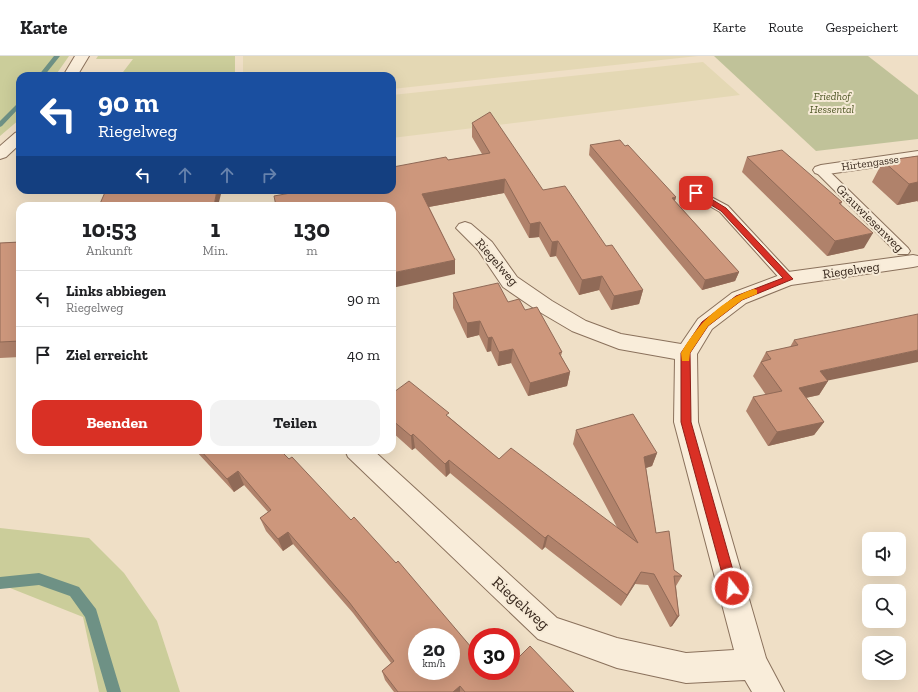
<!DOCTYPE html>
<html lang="de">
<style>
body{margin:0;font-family:"Zilla Slab",serif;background:#f2f2f2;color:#202124;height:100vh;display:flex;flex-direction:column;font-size:15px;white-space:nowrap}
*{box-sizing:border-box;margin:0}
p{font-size:13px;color:#757577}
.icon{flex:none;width:22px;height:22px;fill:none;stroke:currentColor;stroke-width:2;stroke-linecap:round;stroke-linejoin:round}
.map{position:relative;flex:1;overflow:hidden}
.side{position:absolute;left:16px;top:146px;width:380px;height:252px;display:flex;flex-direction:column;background:#fff;border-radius:12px;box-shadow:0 4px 16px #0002}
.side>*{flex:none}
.hud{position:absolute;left:16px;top:16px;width:380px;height:122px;border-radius:12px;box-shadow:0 4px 16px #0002;background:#1a4fa0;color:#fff;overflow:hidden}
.buttons{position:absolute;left:862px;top:476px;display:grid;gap:8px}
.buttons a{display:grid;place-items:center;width:44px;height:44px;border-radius:8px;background:#fff;box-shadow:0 4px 16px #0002;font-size:20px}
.speed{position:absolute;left:408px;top:572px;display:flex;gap:8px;font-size:20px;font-weight:700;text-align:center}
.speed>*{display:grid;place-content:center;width:52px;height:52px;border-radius:50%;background:#fff;box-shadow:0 4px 16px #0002;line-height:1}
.speed small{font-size:10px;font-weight:400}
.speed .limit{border:6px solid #d22;background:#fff;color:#111}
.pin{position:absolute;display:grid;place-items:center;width:34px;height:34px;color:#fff;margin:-17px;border-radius:8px;box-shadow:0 2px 6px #0006}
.me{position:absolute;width:44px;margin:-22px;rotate:344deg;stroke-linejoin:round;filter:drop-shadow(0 0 3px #0008)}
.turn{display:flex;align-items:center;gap:14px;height:84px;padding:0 16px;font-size:18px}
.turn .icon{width:52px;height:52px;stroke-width:2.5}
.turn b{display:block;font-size:28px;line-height:34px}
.lanes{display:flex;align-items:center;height:38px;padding:0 16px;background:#0003;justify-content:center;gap:20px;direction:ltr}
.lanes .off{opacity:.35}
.eta{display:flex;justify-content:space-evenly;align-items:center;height:68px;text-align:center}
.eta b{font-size:24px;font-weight:700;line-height:28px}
.primary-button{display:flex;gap:8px;margin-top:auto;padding:8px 16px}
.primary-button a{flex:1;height:46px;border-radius:12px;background:#d93025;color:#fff;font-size:16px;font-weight:700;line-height:46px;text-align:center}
.primary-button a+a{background:#f2f2f2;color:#202124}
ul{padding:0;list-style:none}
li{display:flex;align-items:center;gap:12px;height:56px;padding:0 16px;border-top:1px solid #e0e0e0}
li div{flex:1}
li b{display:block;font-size:15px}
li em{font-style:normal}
header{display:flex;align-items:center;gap:24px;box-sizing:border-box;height:56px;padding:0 20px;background:#fff;border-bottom:1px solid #e0e0e0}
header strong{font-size:19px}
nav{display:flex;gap:22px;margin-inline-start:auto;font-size:14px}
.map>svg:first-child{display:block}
</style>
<header>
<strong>Karte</strong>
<nav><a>Karte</a><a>Route</a><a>Gespeichert</a></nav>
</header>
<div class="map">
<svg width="918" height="636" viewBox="0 0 918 636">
<rect width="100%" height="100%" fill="#efdfc6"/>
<path fill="#e4d8b4" d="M243 0H698L392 33V20H243Z
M703 6 740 39 392 82V39Z"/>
<path fill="#cbcd9a" d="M0 0H69L55 20H20V63L0 80Z
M98 0H235V20H120L133 3H96Z
M0 472 89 482 124 517 157 565 180 636H99L83 561 0 528Z"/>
<path fill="#c0c299" d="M714 0H868L918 39V83L816 95Z"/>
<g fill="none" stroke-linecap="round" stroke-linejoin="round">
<path fill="#6e9185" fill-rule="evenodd" d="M54 0H60L44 20H38Z
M20 45V51L2 70 0 71V65Z
M39 517 79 531 96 553 121 636H107L85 561 70 540 39 529 0 533V521Z"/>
<g stroke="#8a715c" stroke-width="2">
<path id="lane" d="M821 110 825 111 908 192 910 195 908 198H898L817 117 815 114Z
M696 133 728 150 793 220 795 223 793 226H783L720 156 692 140 690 137 692 134Z"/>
</g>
<g stroke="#8a715c" stroke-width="2">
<path id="street" d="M75 0H89L77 20H63Z
M20 75V88L6 101 0 103V90L15 77Z
M918 95V105L821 119 815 117 813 114 815 111 821 109Z
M465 166 471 168 492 186 517 221 552 245 586 265 621 278 681 288 698 263 732 237 788 216 913 199 918 200V210L913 211 791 229 746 247 712 273 697 298 698 366 766 602 784 636H752L745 624 686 627 617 612 538 583 348 401 345 394H373L557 562 617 582 686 597 734 594 674 366 675 303 619 293 572 275 538 255 503 231 478 194 456 172 459 168Z"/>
</g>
<use href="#lane" fill="#f9edda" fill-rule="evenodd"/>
<use href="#street" fill="#f9edda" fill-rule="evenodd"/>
</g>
<path fill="#b0826b" d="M472 67 543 134 606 190 643 234 639 248 611 254 599 234 579 239 556 200 550 201 539 181 529 182 504 137 429 151 455 204V218L392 134 393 111 448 104 482 98 472 81Z
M590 89 625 90 676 141 675 145 739 216 735 225 702 234 589 99Z
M918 100V146L917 145 897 149 872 126 883 105Z
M747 101 842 146 841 148 864 192 827 200 742 116Z
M20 186V301L0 302V187Z
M453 237 508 246 525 254 562 296 561 300 570 316 567 330 528 340 511 307 498 310 491 295 487 296 479 279 467 282 453 252Z
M794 284 828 325 819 339 806 342 824 366 814 379 768 390 746 355 753 341 766 339 753 320 766 296 790 291Z
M392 331 394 336 449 361 499 403 618 473 573 388 576 374 657 397 652 410 646 412 656 477 674 514 682 520 676 530 679 560 672 570 670 571 648 529 635 528 621 550 545 491 542 494 450 417 446 421 415 392 412 394 392 376Z
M195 394H280L492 616 514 606 574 636H394L385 624 382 615 391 607 353 557 293 488 283 495 266 475 260 462 268 456 244 429 234 436Z"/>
<path fill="#906a57" d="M505 123 504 137 423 152 422 138Z
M918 126V144L917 145 897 149 909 128Z
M217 134H222L218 150H214Z
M676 141 673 151 672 142Z
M540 166 539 181 529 182 530 168Z
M873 177 864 192 827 200 835 185Z
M558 185 556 200 550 201 552 186Z
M455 204V218L392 232V217Z
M739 216 735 225 702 234 705 224Z
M602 220 599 234 579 239 582 224Z
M643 234 639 248 611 254 614 240Z
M480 265 479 279 467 282V267Z
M492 281 491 295 487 296 488 282Z
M513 293 511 307 498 310 499 296Z
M918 294V306L811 328 820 315Z
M570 316 567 330 528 340 530 327Z
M828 325 819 339 790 345 799 332Z
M824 366 814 379 768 390 777 376Z
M413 378 415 392 412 394 411 380Z
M657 397 652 410 639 414 644 401Z
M449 404 450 417 446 421 445 408Z
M238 415 244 429 234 436 227 423Z
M288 476 293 488 283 495 278 483Z
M548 479 545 491 542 494 545 482Z
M641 516 635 528 621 550 627 539Z
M677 560H679L672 570 670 571Z
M460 630V636H453Z"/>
<path fill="#cd977c" stroke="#906a57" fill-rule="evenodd" d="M490 56 543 134 565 130 606 190 612 189 643 234 614 240 602 220 582 224 558 185 552 186 540 166 530 168 505 123 422 138 455 204 392 217V150H276L274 140 307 134H392V110L393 111 446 101 448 104 490 97 472 67Z
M620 84 625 90 628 89 676 141 672 142 739 216 705 224 590 89Z
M782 94 842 146 839 147 873 177 835 185 747 101Z
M918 100V126L909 128 883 105Z
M106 134H217L214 150H99Z
M20 186V285L0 286V187Z
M498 227 508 246 519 243 525 254 537 251 562 296 559 297 570 316 530 327 513 293 499 296 492 281 488 282 480 265 467 267 453 237Z
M918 258V294L820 315 828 325 799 332 824 366 777 376 753 341 782 335 761 306 771 303 766 296 798 289 794 284Z
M409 325 449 357 446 359 499 403 511 392 638 487 576 374 633 358 657 397 644 401 656 477 669 475 674 514 682 520H674L679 560H677L654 518 641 516 627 539 548 479 545 482 449 404 445 408 413 378 411 380 392 364V331L394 336Z
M200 394H280L289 403 292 401 351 464 354 461 396 507 398 505 477 598V615H492V616L493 615H511V603L514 606 530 590 574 636H465L460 630 453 636H398L382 615 394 605 349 546 288 476 278 483 260 462 271 454 238 415 227 423ZM417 581H451V615H417Z"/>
<path fill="#d93025" stroke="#8d1f18" d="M693 135H698L726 152 793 223 742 244 708 270 690 297 691 366 738 532 736 536 732 538 728 536 726 532 681 366V297L702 266 736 240 783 222 721 155 693 138Z"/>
<path fill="#f59e0b" d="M754 233 757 234V238L742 244 708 270 690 297 689 305H682L681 297C697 269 722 243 754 233Z"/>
<g text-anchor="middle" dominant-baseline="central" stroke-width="4" stroke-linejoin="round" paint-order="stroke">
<g font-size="11" font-style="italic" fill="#4f5726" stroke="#f6ead6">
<text x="832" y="40">Friedhof<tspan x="832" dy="13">Hessental</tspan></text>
</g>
<g font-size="11" fill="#3a2a1f" stroke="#f6ead6">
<text transform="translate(870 107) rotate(-8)">Hirtengasse</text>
</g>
<g font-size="13" fill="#3a2a1f" stroke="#f6ead6">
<text transform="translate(870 162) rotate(45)">Grauwiesenweg</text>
<text transform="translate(497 206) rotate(49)">Riegelweg</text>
<text transform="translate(851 214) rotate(-8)">Riegelweg</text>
</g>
<g font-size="16" fill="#3a2a1f" stroke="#f6ead6">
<text transform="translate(521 547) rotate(42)">Riegelweg</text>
</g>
</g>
</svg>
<div class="buttons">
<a><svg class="icon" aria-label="sound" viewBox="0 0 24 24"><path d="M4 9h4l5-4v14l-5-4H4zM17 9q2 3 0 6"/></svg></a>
<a><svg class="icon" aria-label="search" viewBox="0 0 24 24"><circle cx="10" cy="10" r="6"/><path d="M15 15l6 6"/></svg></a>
<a><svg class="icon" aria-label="layers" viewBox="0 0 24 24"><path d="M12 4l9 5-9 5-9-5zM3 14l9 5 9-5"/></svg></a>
</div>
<div class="speed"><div>20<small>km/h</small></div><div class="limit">30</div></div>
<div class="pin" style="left:696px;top:137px;background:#d93025"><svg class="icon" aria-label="arrive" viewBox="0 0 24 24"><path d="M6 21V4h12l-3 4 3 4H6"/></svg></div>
<svg class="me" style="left:732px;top:532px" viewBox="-20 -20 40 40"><circle r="17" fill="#d93025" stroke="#fff" stroke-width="3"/><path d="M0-11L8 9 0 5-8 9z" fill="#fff"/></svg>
<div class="hud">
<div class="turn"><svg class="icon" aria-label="left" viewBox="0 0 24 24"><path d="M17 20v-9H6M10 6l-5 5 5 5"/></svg><div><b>90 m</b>Riegelweg</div></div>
<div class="lanes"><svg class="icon" aria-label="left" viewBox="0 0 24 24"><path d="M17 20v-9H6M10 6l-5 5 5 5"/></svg><svg class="icon off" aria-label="ahead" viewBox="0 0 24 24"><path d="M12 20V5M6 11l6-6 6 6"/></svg><svg class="icon off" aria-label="ahead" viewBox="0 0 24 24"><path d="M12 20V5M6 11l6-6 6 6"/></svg><svg class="icon off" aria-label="right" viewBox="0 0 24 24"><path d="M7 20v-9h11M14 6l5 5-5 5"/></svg></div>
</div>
<section class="side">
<div class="eta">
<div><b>10:53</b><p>Ankunft</p></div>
<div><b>1</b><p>Min.</p></div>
<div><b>130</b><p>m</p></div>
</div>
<ul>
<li><svg class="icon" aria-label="left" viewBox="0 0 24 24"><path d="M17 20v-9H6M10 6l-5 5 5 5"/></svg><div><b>Links abbiegen</b><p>Riegelweg</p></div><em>90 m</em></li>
<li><svg class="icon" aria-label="arrive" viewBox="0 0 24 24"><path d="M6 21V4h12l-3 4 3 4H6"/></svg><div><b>Ziel erreicht</b></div><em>40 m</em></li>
</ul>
<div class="primary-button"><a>Beenden</a><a>Teilen</a></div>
</section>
</div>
